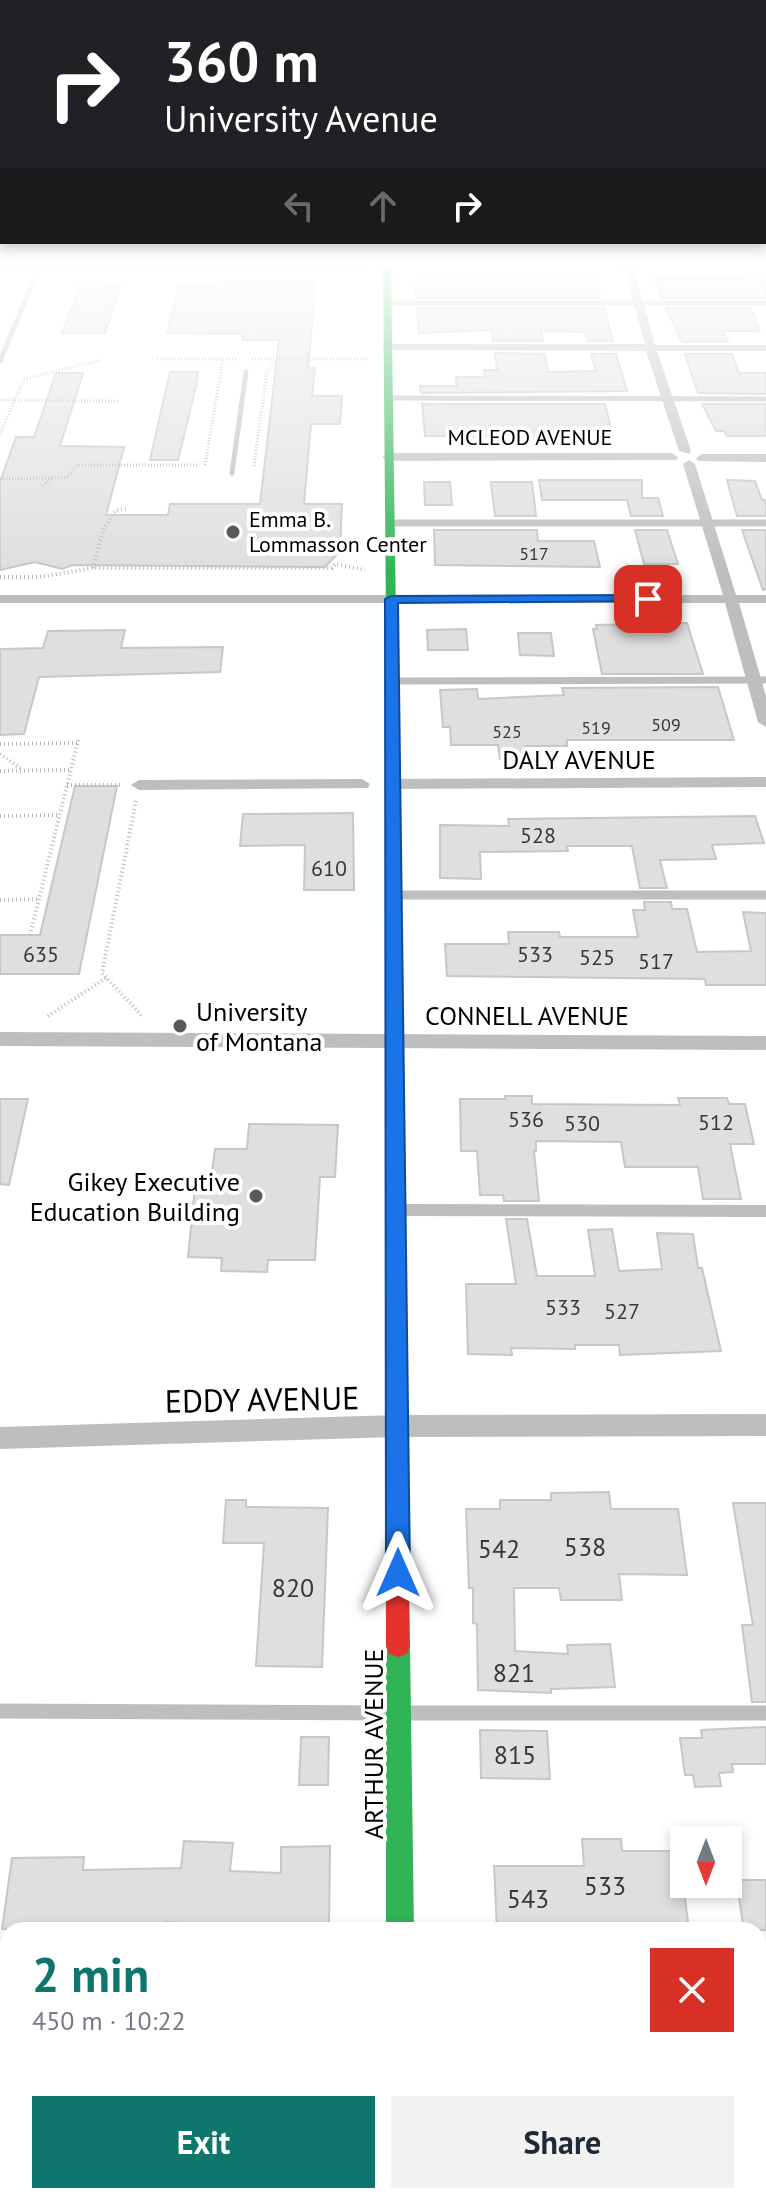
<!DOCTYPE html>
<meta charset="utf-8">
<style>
body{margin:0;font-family:"PT Sans",sans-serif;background:#f2f2f3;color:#1f2937;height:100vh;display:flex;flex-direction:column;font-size:30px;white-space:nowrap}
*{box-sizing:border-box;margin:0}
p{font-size:26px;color:#747a83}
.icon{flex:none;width:44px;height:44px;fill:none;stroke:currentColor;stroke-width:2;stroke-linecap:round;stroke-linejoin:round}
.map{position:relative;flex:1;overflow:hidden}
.side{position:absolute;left:0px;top:1922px;width:766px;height:282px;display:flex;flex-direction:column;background:#fff;border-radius:24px 24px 0 0;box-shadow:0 4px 12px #0003}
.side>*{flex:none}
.hud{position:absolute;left:0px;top:0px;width:766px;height:244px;box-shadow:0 4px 12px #0003;background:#202124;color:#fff;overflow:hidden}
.needle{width:52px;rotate:180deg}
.tools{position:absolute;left:670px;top:1826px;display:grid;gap:16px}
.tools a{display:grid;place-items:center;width:72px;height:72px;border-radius:0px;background:#fff;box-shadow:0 4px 12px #0003;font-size:40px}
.pin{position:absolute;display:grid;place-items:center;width:68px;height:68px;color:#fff;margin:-34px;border-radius:16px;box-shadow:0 4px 12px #0006}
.me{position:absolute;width:88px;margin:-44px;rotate:0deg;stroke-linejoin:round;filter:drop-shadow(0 0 6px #0008)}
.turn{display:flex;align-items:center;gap:28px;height:168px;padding:0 32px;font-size:36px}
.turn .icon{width:104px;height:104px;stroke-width:2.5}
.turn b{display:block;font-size:56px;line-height:68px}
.lanes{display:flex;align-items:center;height:76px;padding:0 32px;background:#0003;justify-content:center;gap:40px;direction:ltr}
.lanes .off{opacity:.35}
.round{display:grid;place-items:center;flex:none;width:84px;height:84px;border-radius:0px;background:#f2f2f3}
.headline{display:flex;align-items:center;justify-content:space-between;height:136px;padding:0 32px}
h1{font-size:48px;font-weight:700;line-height:60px;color:#0f766e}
.cta{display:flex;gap:16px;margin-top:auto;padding:16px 32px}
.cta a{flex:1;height:92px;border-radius:0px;background:#0f766e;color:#fff;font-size:32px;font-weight:700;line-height:92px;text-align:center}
.cta a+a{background:#f2f2f3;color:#1f2937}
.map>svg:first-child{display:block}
</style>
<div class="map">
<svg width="766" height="2203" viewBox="0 0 766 2203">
<rect width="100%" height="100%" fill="#fff"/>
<path fill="#dfdfdf" stroke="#c7c7c7" stroke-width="2" d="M421 275 596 276 601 298H416L415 287 421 282Z
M729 278 766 280V298H662L655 279Z
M220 281H316L308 368H315L312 396H342L340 424H311L304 504H342L340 551 325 567 73 565 62 569 35 562 0 570V482L16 437H34L56 373H83L60 446 124 447 106 515H168L170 504H260L279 340H243V334L167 333 180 284H219Z
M81 283 121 284 105 333H62Z
M417 308H604L613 341H588L585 332 541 331 543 341H493L492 330 419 333Z
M666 308H751L760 331H723L728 342H682Z
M495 353 545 354 548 372 596 371 591 354H616L627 391 421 393 420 386H457L456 377H485L484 370H497Z
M685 354H732L739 373H766V394L698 393Z
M170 372H198L196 386 178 460H150Z
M422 404H605L613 437 425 436Z
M702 404H766V436H727L724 431H716Z
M539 480H642V498H658L663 516H631L627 500H542Z
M727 480 755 481 762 500H766V516H737Z
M424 482H450L452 505H425Z
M491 482H532L536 516H495Z
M434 530H537L538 541H594L600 567 435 565Z
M635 530H667L678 564H644Z
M742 530H766V589L763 590Z
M687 623 703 674H602L593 629H597L596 625Z
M466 629 468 650H428L427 630Z
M125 630 121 648 223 647 220 672 39 677 24 734 0 735V649L43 648 48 631Z
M518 633H551L554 656 520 655Z
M718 687 734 740H567V746H525L527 759H500L498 745H451L450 727H443L440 690 477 689 478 699 564 695 562 688Z
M75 786H117L79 974H0V935H40Z
M353 813 354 890H304L305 845 240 846 243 814Z
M755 816 764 843 712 845 716 859 660 860 667 888H640L632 846H567L568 851 480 852 481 879 440 878V825L509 826 508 819Z
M644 902H671L672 909H687L697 952 751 951 743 912 766 913V985H706L705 979 447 976 445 944H509L508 932H559L560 937H638L633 910H645Z
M505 1096H532V1104L680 1105 678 1098H727L729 1104H745L754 1144H730L741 1199H703L698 1167H625L621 1142 536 1141V1151H534L539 1201H504L503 1195H480L477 1151H461L460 1099H505Z
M0 1099H28L9 1185 0 1184Z
M249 1124 338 1125 335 1177H320L315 1260H268L267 1272 221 1271 222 1258 188 1257 196 1177 211 1178 215 1149H247Z
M506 1219H527L537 1276H595L588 1230 612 1229 619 1271 662 1269 657 1233 693 1234 698 1268H702L721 1351 620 1355 619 1345H575V1349L511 1348 512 1355 468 1354 466 1284H516Z
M609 1492 611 1509H678L687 1575 619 1574 622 1600H561L559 1588H514L515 1651 568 1654 567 1645 610 1644 615 1687 551 1689V1693L478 1690 477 1624 473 1623V1588H469L466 1509H500V1500H551V1493Z
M226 1500H246V1507L328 1508 322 1667 256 1666 264 1543H223Z
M733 1503H766V1702H752L742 1625H753Z
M766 1727V1764H732L733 1772 719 1773 721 1786 695 1787 693 1775H685L680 1738H702L701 1730Z
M480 1730 547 1731 550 1779 481 1778Z
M301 1737H329L328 1785H299Z
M582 1839H621L622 1851H679L689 1930H497L494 1866H584Z
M184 1841 233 1843 230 1871 281 1873V1847L330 1846 329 1930H269V1927L165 1922 164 1930 2 1929 12 1858 84 1857 83 1870 181 1868Z
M736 1880H766V1930H744Z"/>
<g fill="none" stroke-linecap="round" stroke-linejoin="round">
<path stroke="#b9b9b9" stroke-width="3" stroke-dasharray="1 2" stroke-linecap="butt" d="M157 359H238
M252 359H367
M0 400 118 401
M0 434 24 379 102 360
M205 465 223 359
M254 466 267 371 275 359
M52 478 68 477 77 465H199
M0 479 52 478 44 485"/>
<path stroke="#b9b9b9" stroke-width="4" stroke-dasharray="1 3" stroke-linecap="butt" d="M42 486 46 483
M93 568 104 528 116 510 128 509
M0 577H39L93 568H332L335 564 365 570
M0 744 77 743
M0 754 23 770
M0 771 71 770
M67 785H122
M136 801 102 973 142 1016
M0 816 60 815
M0 900 39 899
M30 935 79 737
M48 1016 106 978"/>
<path stroke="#bebebe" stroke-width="5" d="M387 303H766
M0 361 41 263
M387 398 766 399
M232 473 246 372"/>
<path stroke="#bebebe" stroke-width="7" d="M389 523H766
M392 681 766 680"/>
<path stroke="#bebebe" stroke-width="9" d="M393 895H766"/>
<path stroke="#bebebe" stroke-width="12" d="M398 1210 766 1211"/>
<path stroke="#bebebe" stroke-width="15" d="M0 1711 390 1713
M406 1713H766"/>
<path fill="#bebebe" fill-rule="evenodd" d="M622 262H632L655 345H766V351H657L691 451 689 454 679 451 646 351 387 350 382 347 387 344H645Z
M672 453 678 457 676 460 388 461 382 457 388 453Z
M702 454H766V462L698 461 696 458Z
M689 460 695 464 736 595H766V603H739L766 696V727L758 722 725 603H0V595H723L683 464Z
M766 777V787L392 789 384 784 392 779Z
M362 779 370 784 368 788 139 790 131 785 139 780Z
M0 1032 766 1036V1050L0 1046Z
M766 1414V1436L397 1437 0 1449V1427L397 1415Z"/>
<path fill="#30b455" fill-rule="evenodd" d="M766 262V266H391L396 618 386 621 383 266H364L360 262Z
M398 1633 407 1636 410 1645 414 1930H386V1645L389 1636Z"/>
<path fill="#ff9f0a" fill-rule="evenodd" d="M386 615 396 618 405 1317 402 1323 395 1326 388 1323 385 1317Z"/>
<path fill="#e5322d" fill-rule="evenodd" d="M0 262H368V263L364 266H0Z
M395 1308 402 1311 405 1317 410 1645 407 1654 398 1657 389 1654 386 1645 385 1317 388 1311Z
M0 2063H8V2091H0Z
M758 2063H766V2091H758Z
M387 2196H417V2203H387Z"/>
</g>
<linearGradient id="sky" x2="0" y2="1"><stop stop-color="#97b8d8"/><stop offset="0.46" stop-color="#fff"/><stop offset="1" stop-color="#fff" stop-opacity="0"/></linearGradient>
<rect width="766" height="571" fill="url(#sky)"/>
<path fill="#1a73e8" stroke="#114b97" stroke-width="2" d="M648 595 654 599 652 601 398 603 410 1573 407 1582 398 1585 390 1582 386 1573 385 599 391 596Z"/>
<g fill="#595959" stroke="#fff" stroke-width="3">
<circle cx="233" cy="532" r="8"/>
<circle cx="180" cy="1026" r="8"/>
<circle cx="256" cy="1196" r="8"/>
</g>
<g text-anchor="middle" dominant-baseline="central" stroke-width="8" stroke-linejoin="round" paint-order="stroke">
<g font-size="18" fill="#383838">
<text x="534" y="553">517</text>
<text x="666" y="724">509</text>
<text x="596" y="727">519</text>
<text x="507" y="731">525</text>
</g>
<g font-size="22" fill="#000" stroke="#fff">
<text x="530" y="437">MCLEOD AVENUE</text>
</g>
<g font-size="22" fill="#000" stroke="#fff" text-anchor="start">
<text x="249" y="519">Emma B.<tspan x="249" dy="25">Lommasson Center</tspan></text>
</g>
<g font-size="22" fill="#383838">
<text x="538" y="835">528</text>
<text x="329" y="868">610</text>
<text x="41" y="954">635</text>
<text x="535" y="954">533</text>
<text x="597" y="957">525</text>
<text x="656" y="961">517</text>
<text x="526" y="1119">536</text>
<text x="716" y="1122">512</text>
<text x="582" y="1123">530</text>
<text x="563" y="1307">533</text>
<text x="622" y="1311">527</text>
</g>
<g font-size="26" fill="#000" stroke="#fff">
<text x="579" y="759">DALY AVENUE</text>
<text x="527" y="1015">CONNELL AVENUE</text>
<text transform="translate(373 1744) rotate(-90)">ARTHUR AVENUE</text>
</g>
<g font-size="26" fill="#000" stroke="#fff" text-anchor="start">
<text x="196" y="1011">University<tspan x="196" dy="30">of Montana</tspan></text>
<text x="240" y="1181" text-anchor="end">Gikey Executive<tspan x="240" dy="30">Education Building</tspan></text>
</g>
<g font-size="26" fill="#383838">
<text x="585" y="1546">538</text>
<text x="499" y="1548">542</text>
<text x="293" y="1587">820</text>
<text x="514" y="1672">821</text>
<text x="515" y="1754">815</text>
<text x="605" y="1885">533</text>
<text x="528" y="1898">543</text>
</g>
<g font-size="32" fill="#000" stroke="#fff">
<text transform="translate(262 1399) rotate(-1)">EDDY AVENUE</text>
</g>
</g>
</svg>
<div class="tools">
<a><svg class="needle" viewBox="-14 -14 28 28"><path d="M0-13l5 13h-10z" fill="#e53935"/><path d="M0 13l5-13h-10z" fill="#747a83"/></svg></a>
</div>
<div class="pin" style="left:648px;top:599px;background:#d93025"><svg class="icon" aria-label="arrive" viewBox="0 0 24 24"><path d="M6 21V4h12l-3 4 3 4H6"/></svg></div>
<svg class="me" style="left:398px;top:1573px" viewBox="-20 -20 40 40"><path d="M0-17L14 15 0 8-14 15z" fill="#1a73e8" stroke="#fff" stroke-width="4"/></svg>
<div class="hud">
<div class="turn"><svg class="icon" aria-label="right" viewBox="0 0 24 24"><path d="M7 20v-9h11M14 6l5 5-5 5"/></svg><div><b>360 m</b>University Avenue</div></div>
<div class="lanes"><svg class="icon off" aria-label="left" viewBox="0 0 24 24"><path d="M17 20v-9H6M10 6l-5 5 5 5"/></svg><svg class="icon off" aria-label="ahead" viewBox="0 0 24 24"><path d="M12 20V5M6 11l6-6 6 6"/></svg><svg class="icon" aria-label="right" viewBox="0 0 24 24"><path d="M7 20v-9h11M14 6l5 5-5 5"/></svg></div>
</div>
<section class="side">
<div class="headline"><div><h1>2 min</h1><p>450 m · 10:22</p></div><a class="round" style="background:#d93025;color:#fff"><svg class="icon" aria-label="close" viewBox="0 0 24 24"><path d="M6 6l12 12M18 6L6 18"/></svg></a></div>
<div class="cta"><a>Exit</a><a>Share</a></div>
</section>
</div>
